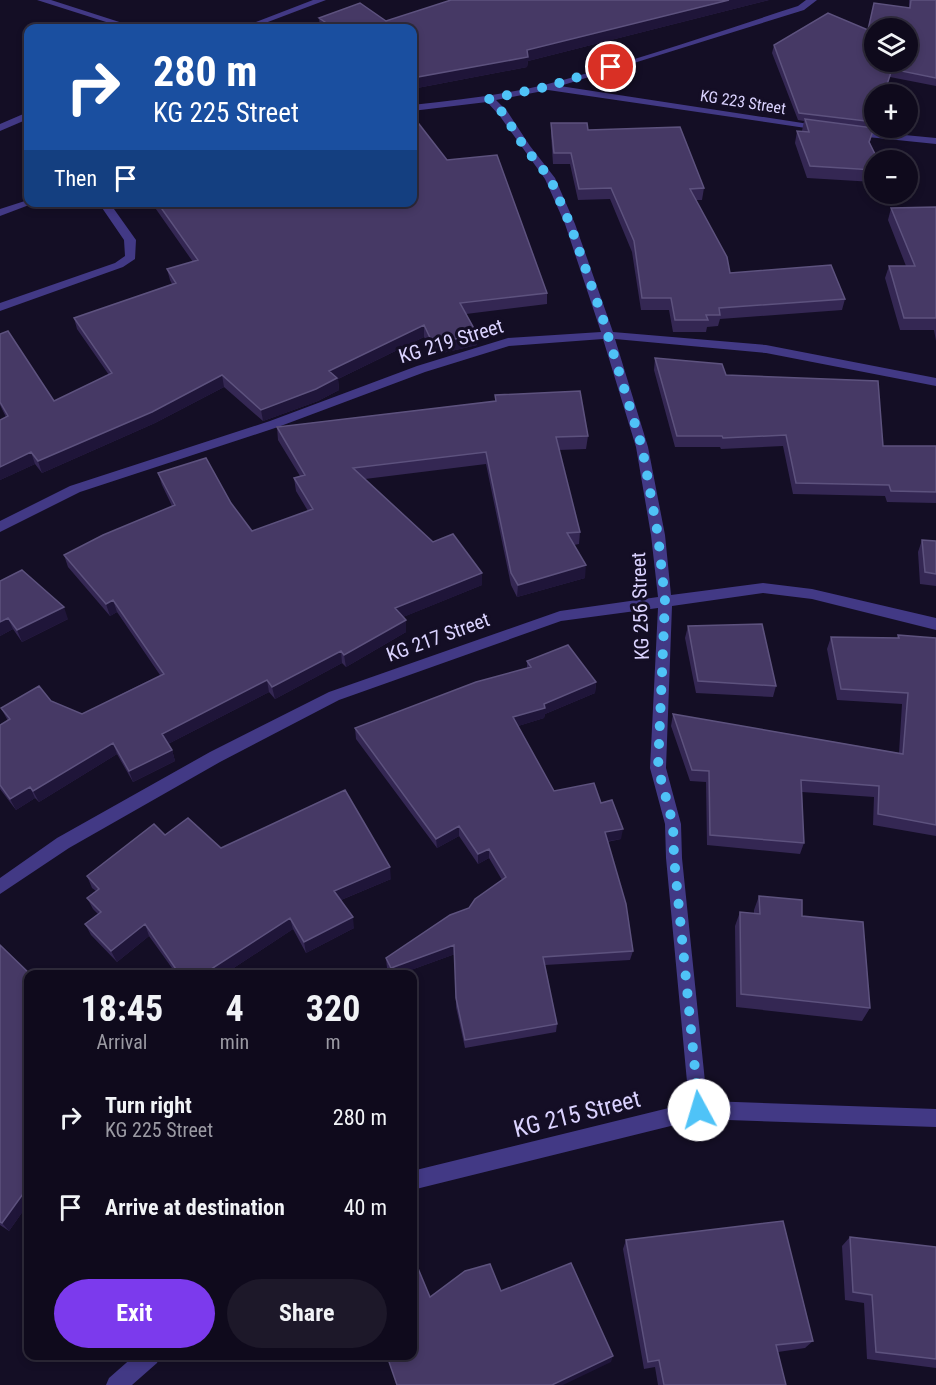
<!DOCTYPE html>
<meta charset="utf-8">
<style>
body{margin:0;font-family:"Roboto Condensed",sans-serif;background:#1d1829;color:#f1f3f6;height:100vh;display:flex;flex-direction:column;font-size:22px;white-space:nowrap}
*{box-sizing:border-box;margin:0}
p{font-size:20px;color:#9b9aa3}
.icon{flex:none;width:33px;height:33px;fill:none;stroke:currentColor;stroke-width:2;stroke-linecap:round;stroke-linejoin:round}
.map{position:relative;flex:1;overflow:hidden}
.panel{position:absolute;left:24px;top:970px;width:393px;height:390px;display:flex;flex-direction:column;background:#0f0a1c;border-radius:12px;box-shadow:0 3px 9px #0003,0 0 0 2px #2f2b3b}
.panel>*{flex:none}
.banner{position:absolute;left:24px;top:24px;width:393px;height:183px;border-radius:12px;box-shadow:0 3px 9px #0003,0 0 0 2px #2f2b3b;background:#1a4fa0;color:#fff;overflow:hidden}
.controls{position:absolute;left:864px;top:18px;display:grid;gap:12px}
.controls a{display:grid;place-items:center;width:54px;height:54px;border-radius:50%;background:#0f0a1c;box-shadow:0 3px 9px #0003,0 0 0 2px #2f2b3b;font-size:30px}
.pin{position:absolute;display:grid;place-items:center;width:51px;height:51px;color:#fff;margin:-26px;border:3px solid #fff;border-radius:50%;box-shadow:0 2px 6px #0007}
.me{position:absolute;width:66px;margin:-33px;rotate:354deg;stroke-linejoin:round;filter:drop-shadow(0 0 4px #0008)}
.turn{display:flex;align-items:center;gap:21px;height:126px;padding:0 30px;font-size:27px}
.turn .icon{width:78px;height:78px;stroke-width:2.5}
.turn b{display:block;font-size:42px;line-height:51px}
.then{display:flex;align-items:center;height:57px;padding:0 30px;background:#0003;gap:12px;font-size:22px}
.eta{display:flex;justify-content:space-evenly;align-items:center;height:102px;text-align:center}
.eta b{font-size:36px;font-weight:700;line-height:42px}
.button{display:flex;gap:12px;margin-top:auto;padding:12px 30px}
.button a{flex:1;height:69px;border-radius:36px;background:#7c3aed;color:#fff;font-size:24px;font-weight:700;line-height:69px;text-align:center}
.button a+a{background:#1d1829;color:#f1f3f6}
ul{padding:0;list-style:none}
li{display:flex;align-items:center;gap:18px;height:90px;padding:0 30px}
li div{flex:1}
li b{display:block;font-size:22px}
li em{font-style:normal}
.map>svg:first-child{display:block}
</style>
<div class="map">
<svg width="936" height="1385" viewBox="0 0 936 1385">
<rect width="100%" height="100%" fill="#140e25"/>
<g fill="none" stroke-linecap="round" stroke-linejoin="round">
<path fill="#423985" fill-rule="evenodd" d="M37 0H51L138 28H125Z
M313 0H326L252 28H240Z
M806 0H817L804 10 560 86 822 126 827 129 826 131 548 90 496 100 507 111 530 146 555 178 575 224 613 332 766 345 936 378V386L766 353 615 339 648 447 665 535 671 595 763 583 812 589 936 618V630L812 599 763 593 672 606 666 768 681 824 682 858 707 1101 936 1109V1127L699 1119 412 1190V1171L689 1103 666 858 665 824 650 768 658 608 561 621 339 700 220 762 69 848 0 894V878L57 838 210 752 329 692 560 611 658 597 651 535 636 447 603 339 509 346 425 372 278 427 80 492 0 532V521L70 486 270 421 417 366 508 338 601 332 565 224 545 179 499 115 487 102 412 111V105C457 100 501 95 544 85 628 63 715 33 798 6Z
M28 112V119L0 131V124Z
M852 130 936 138V144L848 135 847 133Z
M28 200V202H37L0 216V209Z
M98 202H109L136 240 135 259 123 267 0 311V303L115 263 125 256 124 240Z
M134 1356H160L157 1363 132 1385H106L109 1378Z"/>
</g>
<path fill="#342753" d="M451 0H769L528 61 527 67 412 89V28H320L319 18 360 3 386 21Z
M909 0H936V86L890 77 874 94V127L870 142 874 160V182L807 178 795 143 797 131H802L804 121 798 120 772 53 774 45 868 29 909 8Z
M551 123 588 130 704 188 702 200H696L730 273 845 299 842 310 720 319 718 326 707 327 706 332H673L669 310H641L632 252 610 199 578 200 570 164H553L551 134Z
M151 202H412L547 293V304L466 314 477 334V345L434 355 424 337 338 379 339 390 318 401 263 421 224 387 155 423 42 473 35 464 0 480V420L6 417 0 405V334L54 401 109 375 77 329 74 318 172 284 170 280 167 269 193 262Z
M936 207V341L934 330H900L885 278 889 266H906L888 220 891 208Z
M655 358 726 375 883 446H936V503L887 502 885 496 793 494 783 446 721 449 720 447H675L654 370Z
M495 395 588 436 586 449 559 450 580 532 579 544 574 545 585 578 517 597 511 585 486 464 365 479 433 542 482 585 403 617 406 632 346 667 342 663 275 699 269 692 168 744 172 750 175 761 133 782 117 754 39 802 35 798 16 810 0 789V725L8 721 1 708 51 701 82 714 160 675 117 612 110 616 68 567 64 555 172 506 162 485 158 473 231 503 252 531 308 511 296 491 294 478 300 476 278 440 277 427 495 401Z
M922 540 936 541V586L920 584 918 552Z
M0 581 68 619 22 642 13 629 0 636Z
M688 626 776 686 773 697 696 693 685 638Z
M898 635 936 638V836L873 825 874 797 802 792 804 843 800 854 707 845 706 782 690 781 671 726 673 714 899 753 902 704 837 700 827 649 831 637 897 638Z
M527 661 596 682 595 693 545 714 544 718 518 726 554 791 601 803 621 839 607 842 633 951 630 960 545 965 557 1024 556 1032 465 1048 456 1007 455 954 397 975H391L387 968 386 958 469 908 502 880 489 858 478 864 459 836 437 848 356 739 355 728 527 668Z
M165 835 221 848 391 879 341 900 354 928 306 953 293 929 223 975H177L149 936 117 962 91 935 85 924 98 914 93 909 87 898 96 891 92 888 87 876Z
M759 896 802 916 870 1008 862 1021 736 1007 735 926 740 912 754 914V910Z
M0 945 28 975V1204L9 1231 0 1225Z
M850 1237 936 1247V1368L867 1359 864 1303 845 1300 842 1246Z
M626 1240 813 1341 805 1348 778 1352 786 1385H658L655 1367 644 1369 623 1249Z"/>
<path fill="#1f1539" d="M729 0H769L528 61 527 67 412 89V78Z
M424 325V337L338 379 339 390 318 401 263 421 261 410 329 371Z
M477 334V345L434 355 433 344Z
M222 375 224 387 155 423 42 473 38 461Z
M31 452 35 464 0 480V467Z
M586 565 585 578 517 597 518 585Z
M482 573V585L396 620 395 608Z
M113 600 117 612 110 616 106 604Z
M64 607 68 619 22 642 17 630Z
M8 618 13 629 0 636V622Z
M406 620V632L346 667 344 655Z
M341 651 342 663 275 699 272 687Z
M267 680 269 692 166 745 162 734Z
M596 682 595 693 545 714 544 718 512 728 513 717Z
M113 743 117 754 39 802 33 791Z
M172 750 175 761 133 782 129 771Z
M30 787 35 798 16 810 10 799Z
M459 826V836L437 848 436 839Z
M623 829 621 839 603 842 605 832Z
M489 849V858L478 864V854Z
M390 867 391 879 336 902 334 891Z
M353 917 354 928 306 953 304 942Z
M290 918 293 929 223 975H202Z
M145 924 149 936 117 962 111 951Z
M454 945 455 954 397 975H391V968Z
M28 987V999L24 992Z
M415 1044V1053L412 1055V1045Z
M28 1187V1204L9 1231 2 1223Z
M613 1356 611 1362 563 1385H552Z"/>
<path fill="#463965" stroke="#5d527e" stroke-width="1.5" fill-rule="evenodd" d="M451 0H729L527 50 528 57 412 78V28H334L319 18 360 3 386 21Z
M911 0H936V78L892 69 884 94H874V122L799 113 774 45 828 13 868 30 874 3 910 8ZM874 28H908V62H874Z
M412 115 447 160 497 155 547 293 460 303 477 334 433 344 424 325 329 371 337 378 316 389 261 410 222 375 152 412 38 461 31 452 0 467V420L8 416 0 402V334L8 331 54 401 112 373 74 318 176 283 167 269 198 260 157 202H412Z
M805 119 874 128 869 142 878 160H874V170L810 166 797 131 809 132Z
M551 123H587L588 130 680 127 704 188 690 189 727 257 730 273 831 265 845 299 719 308 720 315H706L708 320H675L671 298H642L634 241 611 188 579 189 571 153H554Z
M936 207V318H904L889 266H915L891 208Z
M655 358 722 364 726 375 878 381 883 446H936V492L891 491 889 485 796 483 786 435 723 438 722 436H677Z
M580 391 588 436 556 437 580 532 567 533 586 565 518 585 511 573 486 452 353 468 433 542 453 534 482 573 395 608 406 620 344 655 341 651 272 687 267 680 162 734 172 750 129 771 113 743 33 791 30 787 10 799 0 785V725L10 719 1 708 39 686 51 701 82 714 164 674 113 600 106 604 64 555 103 535 175 505 158 473 206 458 231 503 252 531 313 509 294 478 305 475 277 427 496 401 495 395Z
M922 540 936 541V574L925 572Z
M22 570 64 607 17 630 8 618 0 622V581Z
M762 624 776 686 698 681 688 626Z
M898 635 936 638V825L878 814 879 786 801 780 804 843 710 835 709 771 692 770 673 714 903 754 908 693 841 689 831 637 899 638Z
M568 645 596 682 544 704 545 708 513 717 554 791 594 783 601 803 612 800 623 829 605 832 626 904 633 951 543 957 557 1024 465 1040 456 998 454 945 391 968 386 958 450 915 469 908 475 899 506 877 489 849 478 854 459 826 436 839 355 728 476 682 531 667 527 661Z
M345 790 390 867 334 891 353 917 304 942 290 918 202 975H180L145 924 111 951 85 924 101 912 87 898 99 889 87 876 154 824 165 835 188 818 221 848Z
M759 896 802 900V916L863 922 870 1008 741 994 740 912 760 914Z
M0 945 31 975H28V987L24 992 28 997V1187L2 1223 0 1222Z
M783 1221 813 1341 776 1345 786 1385H664L659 1360 648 1362 626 1240Z
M850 1237 936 1247V1359L876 1352 872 1295 853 1292Z
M412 1254 430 1297 465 1271 490 1264 501 1291 571 1263 613 1356 552 1385H397L387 1356H412Z"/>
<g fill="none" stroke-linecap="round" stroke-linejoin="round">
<path stroke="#4fc3f7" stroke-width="10" stroke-dasharray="0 18" d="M611 67 546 87 489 99 503 113 525 148 550 178 570 224 602 316 642 447 658 535 665 601 658 768 673 824 674 858 699 1110"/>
</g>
<g text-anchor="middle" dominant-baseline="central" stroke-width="6" stroke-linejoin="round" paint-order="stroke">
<g font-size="16" fill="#dbd3ff" stroke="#140e25">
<text transform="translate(743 102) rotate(9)">KG 223 Street</text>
</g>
<g font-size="20" fill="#dbd3ff" stroke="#140e25">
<text transform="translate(451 341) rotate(-17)">KG 219 Street</text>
<text transform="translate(640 606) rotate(-92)">KG 256 Street</text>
<text transform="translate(438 637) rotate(-20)">KG 217 Street</text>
</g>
<g font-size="24" fill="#dbd3ff" stroke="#140e25">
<text transform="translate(577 1114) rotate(-14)">KG 215 Street</text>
</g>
</g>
</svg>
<div class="controls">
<a><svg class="icon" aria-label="layers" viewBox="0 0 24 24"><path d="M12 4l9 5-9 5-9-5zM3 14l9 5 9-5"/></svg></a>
<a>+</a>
<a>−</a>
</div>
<div class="pin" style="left:611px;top:67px;background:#d93025"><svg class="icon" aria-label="arrive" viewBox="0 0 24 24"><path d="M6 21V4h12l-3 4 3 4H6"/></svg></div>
<svg class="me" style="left:699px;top:1110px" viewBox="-20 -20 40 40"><circle r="19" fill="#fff"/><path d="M0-13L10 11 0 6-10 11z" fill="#4fc3f7"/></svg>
<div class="banner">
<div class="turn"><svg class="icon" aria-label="right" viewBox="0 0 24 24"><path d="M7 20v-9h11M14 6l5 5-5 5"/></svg><div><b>280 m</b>KG 225 Street</div></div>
<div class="then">Then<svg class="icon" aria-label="arrive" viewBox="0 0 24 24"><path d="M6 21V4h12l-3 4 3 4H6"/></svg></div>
</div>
<section class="panel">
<div class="eta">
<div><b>18:45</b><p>Arrival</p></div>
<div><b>4</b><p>min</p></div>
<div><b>320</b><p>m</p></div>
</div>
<ul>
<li><svg class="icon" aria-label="right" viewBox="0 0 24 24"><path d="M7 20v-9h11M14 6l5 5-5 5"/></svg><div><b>Turn right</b><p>KG 225 Street</p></div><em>280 m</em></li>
<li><svg class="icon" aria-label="arrive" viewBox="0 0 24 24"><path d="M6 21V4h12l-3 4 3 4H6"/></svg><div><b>Arrive at destination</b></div><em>40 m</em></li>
</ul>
<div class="button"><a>Exit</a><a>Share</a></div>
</section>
</div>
